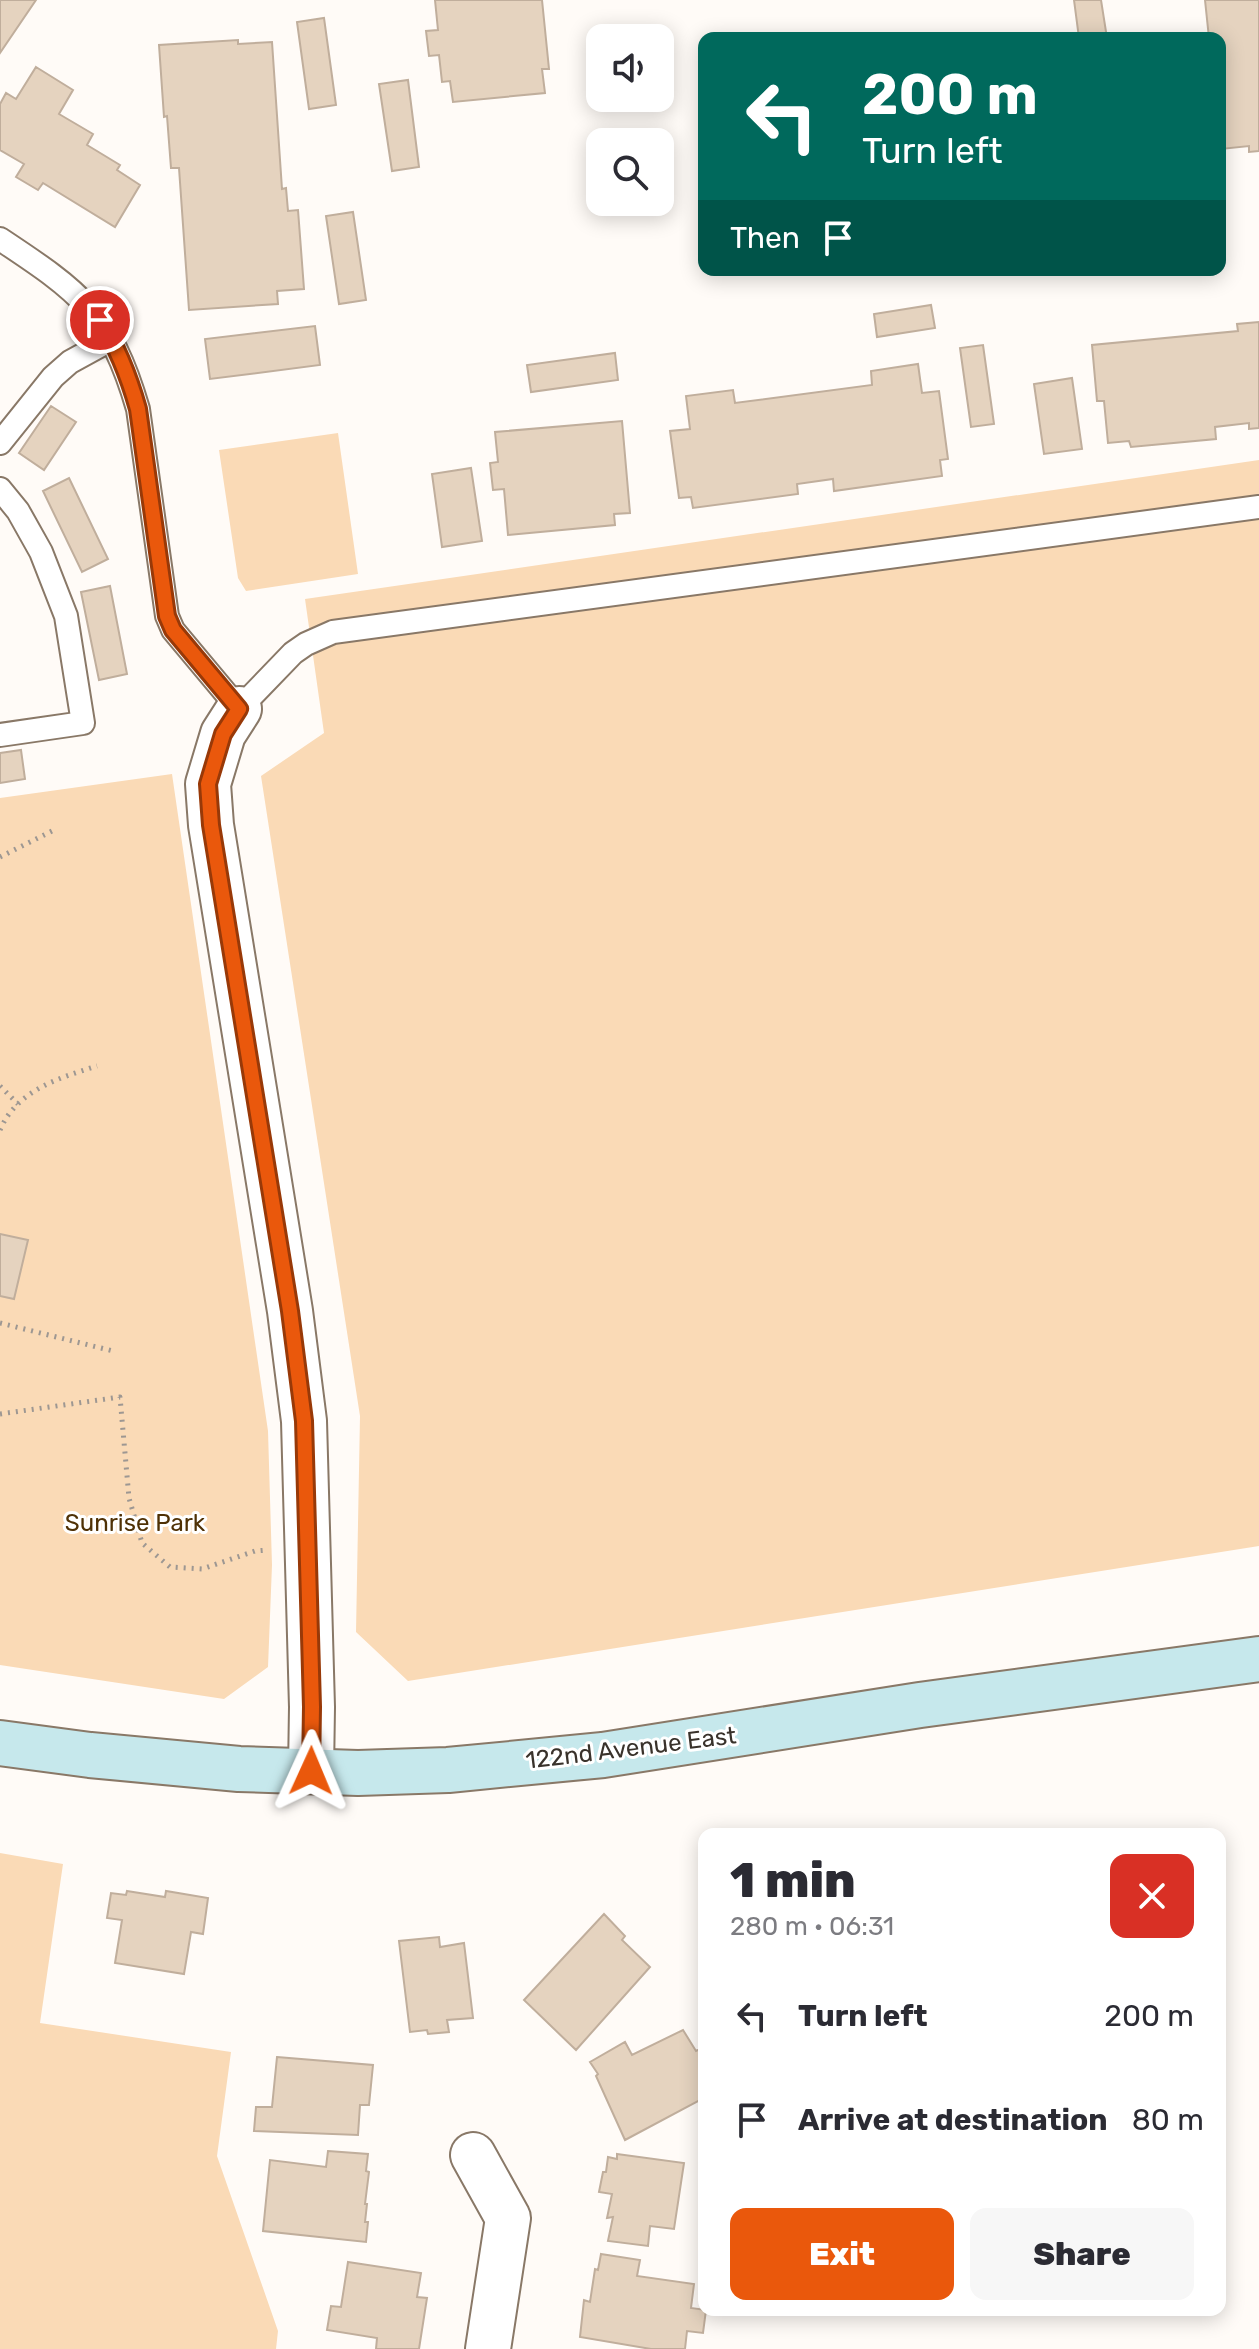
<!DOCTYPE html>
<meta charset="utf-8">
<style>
body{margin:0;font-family:Rubik,sans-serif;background:#f7f7f7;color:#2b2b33;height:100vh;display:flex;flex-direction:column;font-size:30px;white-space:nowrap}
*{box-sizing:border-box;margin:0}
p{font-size:26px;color:#7c7c81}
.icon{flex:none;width:44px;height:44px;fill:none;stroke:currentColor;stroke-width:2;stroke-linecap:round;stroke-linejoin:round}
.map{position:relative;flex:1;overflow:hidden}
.panel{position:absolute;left:698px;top:1828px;width:528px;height:488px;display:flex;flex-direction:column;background:#fff;border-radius:16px;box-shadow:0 4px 20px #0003}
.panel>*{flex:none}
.hud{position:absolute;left:698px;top:32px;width:528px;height:244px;border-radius:16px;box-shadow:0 4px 20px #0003;background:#00695c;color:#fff;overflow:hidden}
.tools{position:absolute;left:586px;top:24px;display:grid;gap:16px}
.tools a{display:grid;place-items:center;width:88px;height:88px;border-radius:16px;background:#fff;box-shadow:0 4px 20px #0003;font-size:40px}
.pin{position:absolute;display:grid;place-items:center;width:68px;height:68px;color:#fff;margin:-34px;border:4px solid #fff;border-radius:50%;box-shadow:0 2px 8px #0007}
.me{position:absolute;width:88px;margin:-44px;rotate:1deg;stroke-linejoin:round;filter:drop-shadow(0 0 6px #0008)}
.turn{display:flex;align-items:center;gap:28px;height:168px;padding:0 32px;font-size:36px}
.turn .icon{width:104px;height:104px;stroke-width:2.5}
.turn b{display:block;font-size:56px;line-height:68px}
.then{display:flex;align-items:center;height:76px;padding:0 32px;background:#0003;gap:16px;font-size:30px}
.round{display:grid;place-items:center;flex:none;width:84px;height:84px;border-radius:16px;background:#f7f7f7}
.headline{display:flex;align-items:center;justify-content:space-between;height:136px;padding:0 32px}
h1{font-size:48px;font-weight:800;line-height:60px}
.button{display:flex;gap:16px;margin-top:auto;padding:16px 32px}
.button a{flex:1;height:92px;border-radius:16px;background:#ea580c;color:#fff;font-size:32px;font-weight:800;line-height:92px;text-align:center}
.button a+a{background:#f7f7f7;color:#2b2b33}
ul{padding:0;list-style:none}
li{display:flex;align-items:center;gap:24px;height:104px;padding:0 32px}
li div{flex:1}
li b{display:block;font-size:30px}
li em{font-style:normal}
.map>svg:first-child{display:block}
</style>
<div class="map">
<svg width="1259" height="2349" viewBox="0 0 1259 2349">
<rect width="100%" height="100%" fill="#fffbf7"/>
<path fill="#fadab6" d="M338 433 358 574 246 591 238 578 219 450Z
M1259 460V1546L408 1681 356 1632 360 1416 261 776 324 733 305 599Z
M172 774 268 1431 272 1565 268 1667 224 1699 0 1665V798Z
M0 1853 63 1864 40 2023 231 2052 217 2156 278 2331 276 2349H0Z"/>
<path fill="#e5d3bf" stroke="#c0ae9c" stroke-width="2" d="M0 0H36L0 53Z
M435 0H542L549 69H542L545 93 453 102 450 81 442 82 439 55 429 56 426 31 438 30Z
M1074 0H1101L1107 38H1079Z
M1205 0H1259V151L1249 152V146L1221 149 1220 38H1209Z
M324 18 336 105 309 109 297 22Z
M238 40V44L272 42 282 189 286 188 288 211 298 210 304 289 277 291 278 304 189 310 179 168H171L167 116 164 117 159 45Z
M36 67 73 90 59 114 93 134 87 145 120 165 117 170 140 185 115 227 43 183 38 190 16 177 24 164 0 150V104L6 93 16 99Z
M408 80 419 167 392 171 379 84Z
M353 212 366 300 339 304 326 216Z
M931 305 935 328 877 337 874 314Z
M1259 322V428L1249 429V423L1215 427 1216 439 1131 447 1129 441 1108 443 1104 401H1097L1092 345 1238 331 1237 324Z
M315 326 320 365 210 379 205 339Z
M983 345 994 424 971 427 960 348Z
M615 353 618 380 531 392 527 365Z
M918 364 922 393 939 391 948 459 940 460 942 476 834 491 833 479 797 484 798 494 693 508 691 497 679 498 670 431 690 429 686 396 733 390 735 403 872 385 871 371Z
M1072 378 1082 449 1044 454 1034 384Z
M51 406 76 422 44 470 19 453Z
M622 421 630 513 614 514 615 525 508 535 504 489 493 490 490 463 498 462 495 432Z
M471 468 482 541 442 547 432 474Z
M69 478 108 559 82 572 43 491Z
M110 586 127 674 99 680 81 592Z
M21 750 25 779 0 783V753Z
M0 1234 28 1240 14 1299 0 1296Z
M127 1891 165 1897 166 1891 208 1898 203 1934 191 1932 184 1974 115 1963 122 1920 107 1918 111 1893 126 1895Z
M604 1914 625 1936 622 1940 650 1967 576 2050 524 2000Z
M439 1937 440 1947 464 1943 473 2018 447 2020 449 2032 428 2034 427 2030 410 2032 399 1941Z
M683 2030 696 2051 704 2047V2098L625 2140 596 2076 598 2074 590 2062 625 2042 632 2055Z
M277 2057 373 2065 369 2105H360L358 2135 254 2131 256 2107H272Z
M328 2151 368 2154 366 2171 369 2172 365 2204H367L365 2222H368L366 2242 263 2231 270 2160 326 2167Z
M617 2154 684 2163 674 2229 650 2226 648 2246 608 2241 613 2217 607 2218 612 2194 599 2192 603 2172H606L608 2157 617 2159Z
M601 2254 640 2260 637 2276 694 2284 691 2308 706 2310 703 2333 687 2331 685 2349H651L580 2337 584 2300 590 2302 595 2269 598 2270Z
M348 2262 421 2273 417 2297 427 2298 419 2349H376L377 2338 327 2330 331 2306 341 2307Z"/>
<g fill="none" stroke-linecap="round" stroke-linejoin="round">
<g stroke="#897867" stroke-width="26">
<path id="lane" d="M0 239C80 292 110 313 138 409L167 616 173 630 239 709 293 653 306 644 333 632 1259 507
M0 443 53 377 70 362 112 339
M0 489 18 511 41 552 66 616 83 723 0 735"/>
</g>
<g stroke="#897867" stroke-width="48">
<path id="street" d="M239 709 223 734 208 784 211 825 290 1311 304 1421 312 1707 311 1771
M473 2155 508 2218 488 2349"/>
</g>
<g stroke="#897867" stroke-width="48">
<path id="secondary" d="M0 1743 90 1755 239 1769 358 1773 448 1770 603 1755 920 1705 1259 1659"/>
</g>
<path stroke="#9d9792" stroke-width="5" stroke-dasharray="2 6" stroke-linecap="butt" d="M0 857 56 829
M0 1086 18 1104
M0 1130C17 1090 59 1078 97 1066
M0 1323 113 1351
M0 1414 120 1397 129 1498 142 1543 170 1567 202 1569 255 1551 268 1550"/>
<use href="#lane" stroke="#fff" stroke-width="22"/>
<use href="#street" stroke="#fff" stroke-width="44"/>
<use href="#secondary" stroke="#c6e8ec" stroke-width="44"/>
</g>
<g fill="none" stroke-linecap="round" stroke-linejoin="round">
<g stroke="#983908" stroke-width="20">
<path id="route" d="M100 320C118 348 129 377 138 409L167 616 173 630 239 709 223 734 208 784 211 825 290 1311 304 1421 312 1707 311 1771"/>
</g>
<use href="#route" stroke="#ea580c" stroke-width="14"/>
</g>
<g text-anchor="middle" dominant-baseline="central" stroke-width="6" stroke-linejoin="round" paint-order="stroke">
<g font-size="24" fill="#4f3105" stroke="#fff">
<text x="135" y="1523">Sunrise Park</text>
</g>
<g font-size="24" fill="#39322b" stroke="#fff">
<text transform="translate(631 1748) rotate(-7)">122nd Avenue East</text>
</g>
</g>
</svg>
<div class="tools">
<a><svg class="icon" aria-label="sound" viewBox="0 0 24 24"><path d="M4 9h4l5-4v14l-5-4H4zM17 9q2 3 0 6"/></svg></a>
<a><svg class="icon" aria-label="search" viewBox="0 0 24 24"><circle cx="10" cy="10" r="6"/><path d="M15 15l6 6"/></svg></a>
</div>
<div class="pin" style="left:100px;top:320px;background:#d93025"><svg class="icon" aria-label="arrive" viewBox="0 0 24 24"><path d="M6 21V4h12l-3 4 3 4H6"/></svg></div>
<svg class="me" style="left:311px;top:1771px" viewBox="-20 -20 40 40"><path d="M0-17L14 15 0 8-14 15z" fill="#ea580c" stroke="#fff" stroke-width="4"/></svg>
<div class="hud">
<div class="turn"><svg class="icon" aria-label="left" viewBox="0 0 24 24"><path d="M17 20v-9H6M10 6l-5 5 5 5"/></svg><div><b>200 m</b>Turn left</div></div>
<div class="then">Then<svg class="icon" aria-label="arrive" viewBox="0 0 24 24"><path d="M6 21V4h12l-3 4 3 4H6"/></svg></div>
</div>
<section class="panel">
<div class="headline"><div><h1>1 min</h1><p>280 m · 06:31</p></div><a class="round" style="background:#d93025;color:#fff"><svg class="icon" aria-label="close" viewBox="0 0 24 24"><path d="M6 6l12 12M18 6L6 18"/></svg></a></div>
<ul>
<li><svg class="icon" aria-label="left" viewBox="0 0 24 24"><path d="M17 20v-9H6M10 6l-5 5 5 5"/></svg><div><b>Turn left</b></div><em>200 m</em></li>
<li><svg class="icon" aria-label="arrive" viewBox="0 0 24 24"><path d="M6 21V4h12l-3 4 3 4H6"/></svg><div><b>Arrive at destination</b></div><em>80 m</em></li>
</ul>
<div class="button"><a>Exit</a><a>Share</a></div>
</section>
</div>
